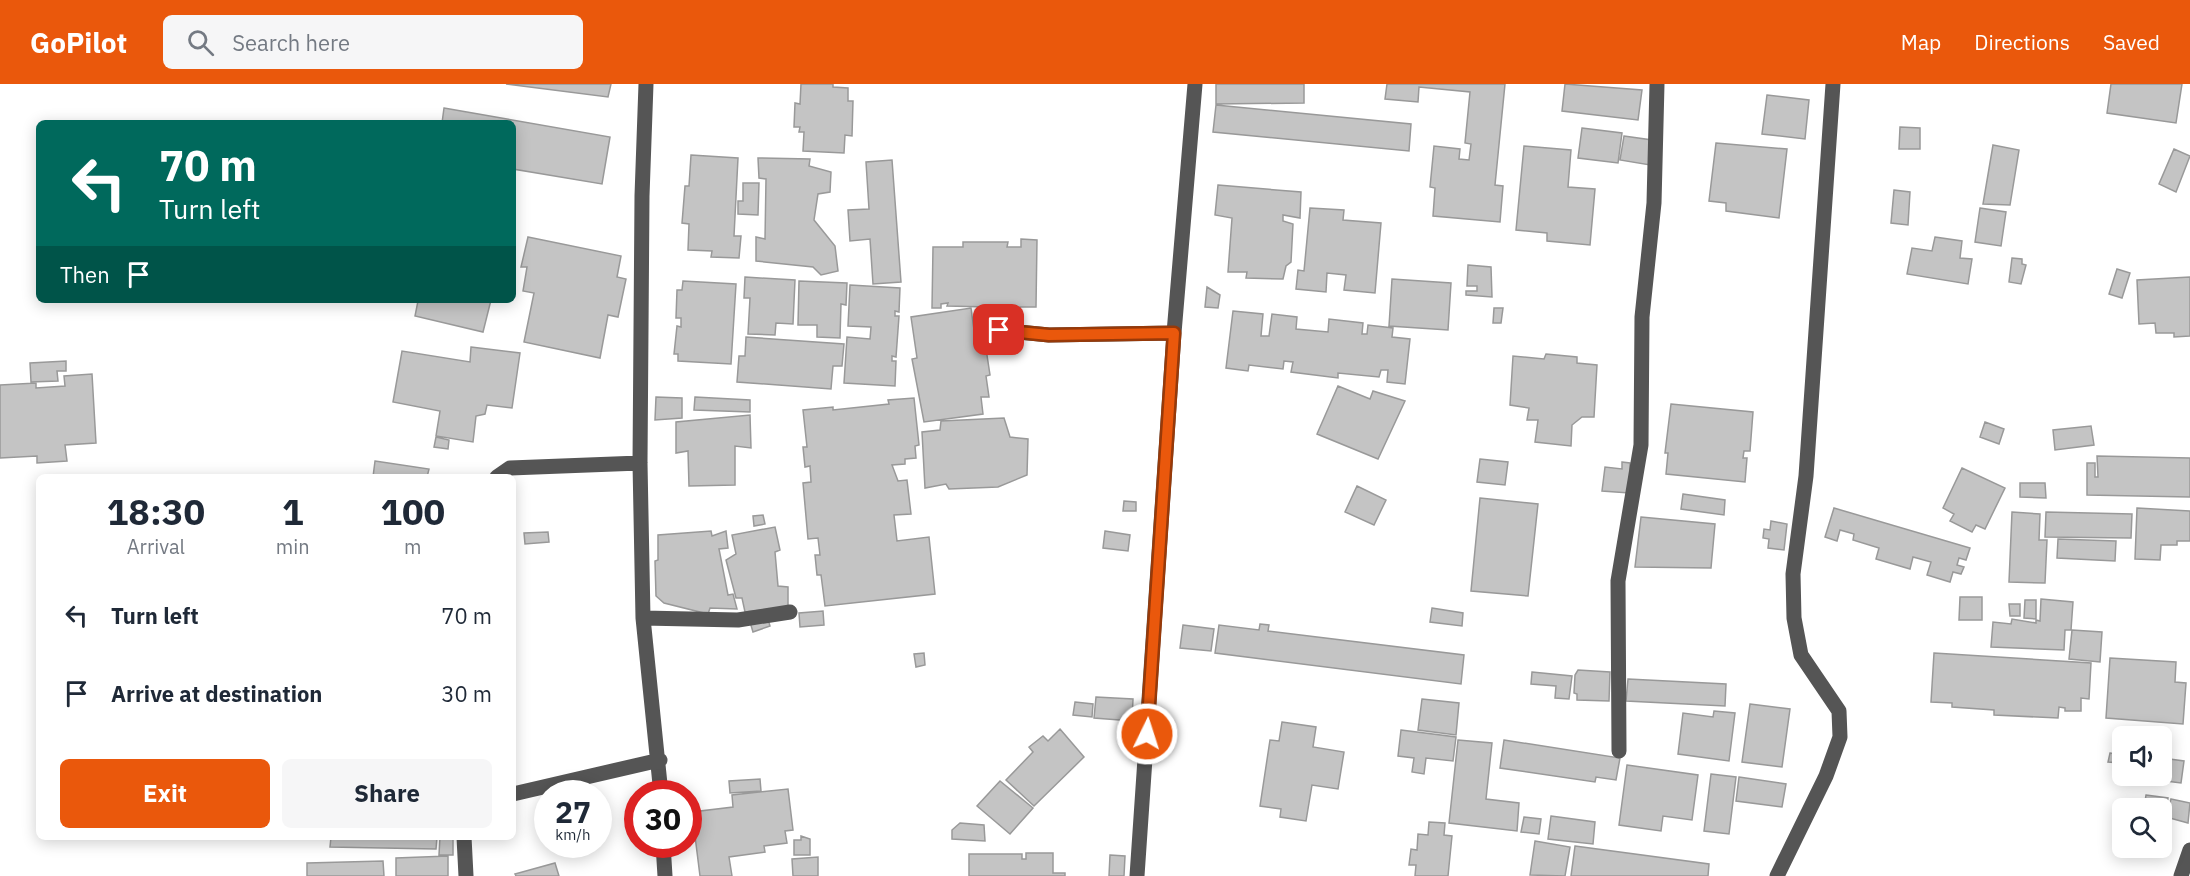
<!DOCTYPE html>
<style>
body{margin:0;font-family:"IBM Plex Sans",sans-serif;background:#f6f6f7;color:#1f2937;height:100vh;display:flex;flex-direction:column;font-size:22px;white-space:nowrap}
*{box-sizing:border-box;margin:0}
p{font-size:20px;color:#747a83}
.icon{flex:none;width:33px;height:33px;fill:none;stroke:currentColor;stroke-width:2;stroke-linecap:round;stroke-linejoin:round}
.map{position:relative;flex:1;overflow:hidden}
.side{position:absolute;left:36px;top:390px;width:480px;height:366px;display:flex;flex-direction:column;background:#fff;border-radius:9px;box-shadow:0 3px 15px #0003}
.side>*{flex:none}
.banner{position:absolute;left:36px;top:36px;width:480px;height:183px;border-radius:9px;box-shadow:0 3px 15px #0003;background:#00695c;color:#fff;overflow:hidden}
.fabs{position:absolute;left:2112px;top:642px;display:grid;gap:12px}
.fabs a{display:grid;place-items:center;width:60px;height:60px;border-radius:9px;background:#fff;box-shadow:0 3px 15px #0003;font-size:30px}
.speed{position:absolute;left:534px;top:696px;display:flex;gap:12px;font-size:30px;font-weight:700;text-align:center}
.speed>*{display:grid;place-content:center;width:78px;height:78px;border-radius:50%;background:#fff;box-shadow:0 3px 15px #0003;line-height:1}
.speed small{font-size:15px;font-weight:400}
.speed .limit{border:9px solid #d22;background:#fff;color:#111}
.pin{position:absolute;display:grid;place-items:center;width:51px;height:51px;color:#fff;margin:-26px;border-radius:12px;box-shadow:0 3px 9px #0006}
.me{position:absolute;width:66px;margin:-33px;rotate:4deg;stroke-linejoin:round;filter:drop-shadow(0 0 4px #0008)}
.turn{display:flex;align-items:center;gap:21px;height:126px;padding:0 24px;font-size:27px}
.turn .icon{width:78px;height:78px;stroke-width:2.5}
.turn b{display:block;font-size:42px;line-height:51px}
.then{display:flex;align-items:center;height:57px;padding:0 24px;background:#0003;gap:12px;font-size:22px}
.eta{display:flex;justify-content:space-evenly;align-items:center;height:102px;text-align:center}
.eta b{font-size:36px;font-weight:700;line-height:42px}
.button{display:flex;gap:12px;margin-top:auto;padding:12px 24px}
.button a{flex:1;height:69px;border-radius:9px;background:#ea580c;color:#fff;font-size:24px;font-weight:700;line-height:69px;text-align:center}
.button a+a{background:#f6f6f7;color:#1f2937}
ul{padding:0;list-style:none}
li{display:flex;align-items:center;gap:18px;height:78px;padding:0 24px}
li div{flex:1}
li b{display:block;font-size:22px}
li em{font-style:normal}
header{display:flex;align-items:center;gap:36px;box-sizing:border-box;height:84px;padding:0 30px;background:#ea580c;color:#fff}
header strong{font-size:28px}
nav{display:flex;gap:33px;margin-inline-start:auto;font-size:21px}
.search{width:420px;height:54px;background:#f6f6f7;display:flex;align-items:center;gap:15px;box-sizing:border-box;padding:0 21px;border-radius:9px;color:#747a83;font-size:22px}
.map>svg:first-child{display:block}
</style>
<header>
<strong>GoPilot</strong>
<div class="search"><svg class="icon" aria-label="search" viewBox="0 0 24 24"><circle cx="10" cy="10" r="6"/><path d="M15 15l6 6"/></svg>Search here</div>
<nav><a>Map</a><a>Directions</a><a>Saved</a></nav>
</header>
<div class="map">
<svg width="2190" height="792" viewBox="0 0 2190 792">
<rect width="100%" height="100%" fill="#fff"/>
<path fill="#c4c4c4" stroke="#999" stroke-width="1.5" d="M506 0H611L608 13Z
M801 0H833V3L848 4V17H853L852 52 845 51 844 69 803 67 804 48H799L800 43H794L795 19 800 20Z
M1216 0H1304V19L1216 20Z
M1387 0H1505L1495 101 1503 102 1500 138 1433 132 1435 104 1430 103 1434 62 1460 65 1459 75 1469 76 1471 60 1465 59 1470 8 1419 3 1418 18 1385 15Z
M1565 0 1642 6 1638 36 1562 27Z
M2111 0H2182L2176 39 2107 29Z
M1767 11 1809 16 1805 55 1762 50Z
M1216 21 1411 40 1409 67 1213 48Z
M444 24 610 53 602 100 513 85V39H442Z
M1900 43 1920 44V65H1899Z
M1582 44 1622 49 1618 79 1578 74Z
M1624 52 1652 56 1650 81 1620 76Z
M1716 59 1787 65 1779 134 1726 127V119L1709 117Z
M1993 61 2019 66 2010 121 1983 120Z
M1524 62 1571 66 1568 103 1595 105 1590 161 1547 157V149L1516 146Z
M2174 65 2190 72 2176 108 2159 100Z
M691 71 738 74 734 152H741L739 174 711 173 712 167 688 166 689 140 682 139 685 102H689Z
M758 74 810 75 809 82 831 88 830 108 818 110 814 136 835 162 838 187 821 191 813 183 756 177V153L765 155 766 95 759 94Z
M892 76 901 198 873 200 870 155 850 157 848 126 869 125 866 78Z
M743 99H759L758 131 738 130V117H743Z
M1218 101 1301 108 1300 134 1283 131V137L1293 140 1291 178 1286 182 1283 195 1246 194 1247 188H1228L1232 134 1215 131Z
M1894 106 1910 108 1908 141 1891 139Z
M1310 124 1344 126 1343 136 1381 139 1375 209 1344 206 1346 191 1327 189 1326 208 1296 205 1298 186 1304 187Z
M1980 124 2006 128 2001 162 1975 158Z
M528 153 621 172 617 193 626 195 618 233 608 231 600 274 524 258 534 209 523 207 527 183H521Z
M1935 153 1962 157 1960 174 1972 175 1968 200 1907 190 1912 164 1932 167Z
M1021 155 1037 156 1036 223H1020V227H989V223L947 222 948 219 941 220V224H932L933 163H963V158H1008L1007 163H1021Z
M2012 174 2022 175V180L2026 181 2021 200 2009 198Z
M1468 181 1491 183 1492 213 1466 211V207H1477V202H1467Z
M2117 185 2130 189 2122 214 2109 210Z
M745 193 795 196 793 240 776 239 775 251 748 250 750 214H744Z
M2190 193V252L2174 253V249H2156L2155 239 2139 240 2137 196Z
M1392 195 1451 199 1448 246 1389 242Z
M683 197 736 200 731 280 678 277V270H674L677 242 681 243V234H676L677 206H682Z
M799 197 847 199 846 221 841 220 840 254 817 253V241H798Z
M850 201 900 204 899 228 895 227V232H899L896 273 892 272V277H896L895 302 844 299 847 253 870 255 871 243 848 242Z
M1207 203 1220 211 1218 224 1205 223Z
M413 216H491L483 248 415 232 418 217Z
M971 224 974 246 983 245 990 291 986 292 989 313H981L983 330 924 338 912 275 917 274 911 233Z
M1494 224H1503L1501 239H1493Z
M1233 227 1263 230 1261 252H1269L1272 230 1297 233 1296 245 1328 248 1329 235 1363 239 1362 250H1367L1368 241 1393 244 1392 253 1410 255 1405 300 1387 298 1388 286H1381L1379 293 1338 289V294L1291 288 1293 278 1284 277 1283 285 1249 281 1248 287 1226 284Z
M746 253 844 260 842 282H833L831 305 737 298 739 272H745Z
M471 263 520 269 512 324 487 321 485 330 476 332 473 358 436 352 440 327 393 318 402 267 470 278Z
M1546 270 1577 273V279L1597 281 1594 333H1582L1572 341 1571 362 1535 358 1538 336H1527L1529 324 1510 321 1513 272 1544 275Z
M66 277V287H57L58 297 31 298 30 279Z
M92 290 96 359 65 361 67 377 37 379V372L0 374V301L36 299V304L65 302 64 292Z
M1338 302 1370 315 1373 307 1405 317 1378 375 1317 350Z
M656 313 682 314V334L655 336Z
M695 313 750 316V328L694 326Z
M914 314 919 361 915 362 916 374 905 375V380L892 381 898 397 907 396 911 430 894 431 897 457 929 453 935 510 825 522 821 491H817L815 471H820L818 454 808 455 803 399 811 398 810 382 805 383 803 363H807L803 326 833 323V326L889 320 888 316Z
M1671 320 1753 328 1750 367H1744L1743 374H1747L1745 398 1666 390 1668 369H1665Z
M750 331 751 364 735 362V401L689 402 688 367 676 369V338Z
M1004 334 1010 353 1028 355 1027 391 998 403 949 405 946 400 925 404 922 348 940 346 941 337Z
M1985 338 2004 345 1999 360 1980 353Z
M2091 342 2094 361 2055 366 2053 346Z
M436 353 449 356 448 365 434 363Z
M2097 372 2190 374V413L2087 411V379H2095V393H2098Z
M1480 375 1508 378 1505 401 1477 398Z
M375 377 429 385 427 393H373Z
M1622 378 1630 379 1629 409 1602 407 1605 383 1622 385Z
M1962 384 2005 404 1985 445 1976 441 1972 448 1950 437 1954 430 1943 424Z
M2020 399H2045L2046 414 2020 413Z
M1357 402 1386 416 1374 441 1345 428Z
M1683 410 1725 416 1724 431 1681 425Z
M1480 414 1538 420 1528 512 1471 507Z
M1124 417 1136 418V427H1123Z
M1834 424 1970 464 1966 476 1959 474 1957 481 1964 483 1961 490 1953 488 1950 498 1927 491 1931 478 1913 473 1910 485 1876 475 1879 464 1853 456 1854 450 1840 446 1837 457 1825 453Z
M2137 424 2190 427V457H2177V461H2161L2160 476 2135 475Z
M2012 428 2040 430 2039 456H2047L2045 499 2009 498Z
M2046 428 2132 430 2131 454 2045 453Z
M763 431 765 440 754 442 753 432Z
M1641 433 1715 440 1711 484 1635 483Z
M1771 437 1787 440 1784 466 1768 464 1769 455 1763 454 1764 445 1770 446Z
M775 443 780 466 775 468 778 502 788 503V523L745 528 742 514H736L726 476 736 470 732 451Z
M711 447 712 452 726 447 728 464 719 465 728 511 733 510 737 525 710 524 708 530 664 519 656 512 655 477 658 476V451Z
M1105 447 1130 451 1128 467 1103 464Z
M548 448 549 458 525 460 524 449Z
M2058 455 2116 457 2115 477 2057 474Z
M1960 513H1982V536H1959Z
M2041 515 2073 518 2071 546H2065L2064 566 1991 563 1993 538 2011 540 2012 535 2036 539V536L2040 537Z
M2025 516H2036V535L2024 534Z
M2009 520H2020V532H2010Z
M1432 524 1463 529 1462 542 1430 538Z
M823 527 824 541 800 543 799 529Z
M767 532 770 542 753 548 750 538Z
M1260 540 1269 541 1268 547 1464 571 1461 600 1215 569 1219 541 1259 546Z
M1183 541 1214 545 1211 567 1180 564Z
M2072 546 2102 548 2100 578 2069 575Z
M924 569 925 581 916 583 914 570Z
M1934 569 2091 579 2089 615 2081 614V627H2065V624L2059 623 2058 634 1994 631V626L1952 623V619L1931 618Z
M2110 574 2176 578 2175 598 2186 599 2183 640 2106 634Z
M1578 586 1610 588 1609 617 1577 616V610L1574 609 1575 591Z
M1532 588 1572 592 1569 615 1555 614 1556 602 1531 600Z
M1628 595 1726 600 1725 622 1626 617Z
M1096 613 1133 615 1132 637 1094 634Z
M1422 615 1459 619 1456 651 1418 646Z
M1075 618 1093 620 1092 633 1073 631Z
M1750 620 1790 625 1782 683 1742 678Z
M1714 627 1735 629 1729 677 1678 670 1683 629 1713 633Z
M1282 638 1316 643 1313 663 1344 668 1338 705 1312 701 1306 737 1280 733 1281 725 1260 722 1270 656 1279 657Z
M1060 645 1084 673 1034 722 1006 696 1033 668 1029 663 1043 652 1048 657Z
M1401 646 1456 653 1453 677 1426 674 1424 690 1412 688 1414 674 1398 672Z
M1458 656 1492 659 1486 715 1519 719 1517 747 1449 739Z
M1504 656 1620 674 1616 696 1596 693 1595 698 1500 684Z
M2110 669 2121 671 2120 679 2108 678Z
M2162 674 2184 677 2181 699 2158 696 2159 692H2162Z
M1627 681 1698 691 1692 736 1663 732 1661 747 1619 741Z
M1711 690 1736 693 1729 750 1704 747Z
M1739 693 1786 700 1782 723 1736 717Z
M760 695 761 707 730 709 729 697Z
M1000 697 1033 724 1010 750 977 722Z
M788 705 793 746 785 747 787 759 764 762 765 768 729 773 732 792H700L692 728 733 723 732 711Z
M2146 711 2168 714 2164 740H2162V724H2144Z
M2171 715 2190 719 2188 739 2166 733Z
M1551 732 1595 738 1593 760 1548 755Z
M1524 733 1541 735 1539 750 1521 748Z
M1429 738 1445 739 1444 751 1452 752 1448 792H1415L1416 781H1409L1411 765 1417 766 1418 750 1428 751Z
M960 739 984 741 985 757 952 755V746Z
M801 752 810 755V771H794V756H801Z
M331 753H437L436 765 330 763Z
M440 753H453V771H439Z
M1535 757 1570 763 1565 792 1530 791Z
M1575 762 1709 780 1708 792H1571Z
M1026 769H1053V789H1065V792H969V770H1022V775H1026Z
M1110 771 1125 772 1124 792H1109Z
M448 772V792H396V774Z
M818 773V792H793L792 775Z
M383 777 384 792H307V779Z
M555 779 559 792H516L515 790Z"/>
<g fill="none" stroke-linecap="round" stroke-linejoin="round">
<path stroke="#555" stroke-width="15" d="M646 0 642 112 640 379 643 534 661 710
M999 246 1049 251 1174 249
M497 393 510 384 640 379
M643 534 738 536 790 528
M1619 667 1618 497 1641 361 1642 233 1654 119 1657 0
M513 710 660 676
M464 753 466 792
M663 760 665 792
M1137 792 1174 249 1195 0
M1777 792 1826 692 1840 653 1839 627 1801 571 1794 534 1793 490 1806 392 1833 0
M2181 792 2190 766"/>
</g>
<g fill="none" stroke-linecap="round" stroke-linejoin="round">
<g stroke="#983908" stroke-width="15">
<path id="route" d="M999 246 1049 251 1174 249 1147 650"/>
</g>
<use href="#route" stroke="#ea580c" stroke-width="10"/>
</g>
</svg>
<div class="fabs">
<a><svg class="icon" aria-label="sound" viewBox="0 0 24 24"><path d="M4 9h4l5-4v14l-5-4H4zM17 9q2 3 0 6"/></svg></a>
<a><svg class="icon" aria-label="search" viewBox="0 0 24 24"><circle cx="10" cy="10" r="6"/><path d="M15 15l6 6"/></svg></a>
</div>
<div class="speed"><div>27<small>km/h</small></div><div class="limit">30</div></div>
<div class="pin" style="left:999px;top:246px;background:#d93025"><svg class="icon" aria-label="arrive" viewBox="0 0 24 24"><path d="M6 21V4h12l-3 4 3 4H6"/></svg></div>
<svg class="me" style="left:1147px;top:650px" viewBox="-20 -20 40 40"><circle r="17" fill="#ea580c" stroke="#fff" stroke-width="3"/><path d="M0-11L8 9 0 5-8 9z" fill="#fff"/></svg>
<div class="banner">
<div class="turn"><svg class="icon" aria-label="left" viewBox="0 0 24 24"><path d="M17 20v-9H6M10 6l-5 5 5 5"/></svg><div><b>70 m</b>Turn left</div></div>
<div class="then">Then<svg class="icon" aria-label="arrive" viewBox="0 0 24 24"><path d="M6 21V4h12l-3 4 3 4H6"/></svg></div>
</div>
<section class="side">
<div class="eta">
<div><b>18:30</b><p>Arrival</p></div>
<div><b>1</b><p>min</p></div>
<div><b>100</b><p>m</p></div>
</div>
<ul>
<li><svg class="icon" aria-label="left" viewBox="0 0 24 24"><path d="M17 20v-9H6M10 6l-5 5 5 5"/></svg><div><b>Turn left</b></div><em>70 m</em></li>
<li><svg class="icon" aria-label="arrive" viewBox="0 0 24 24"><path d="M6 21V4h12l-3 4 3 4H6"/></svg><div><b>Arrive at destination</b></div><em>30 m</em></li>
</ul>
<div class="button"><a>Exit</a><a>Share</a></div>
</section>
</div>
